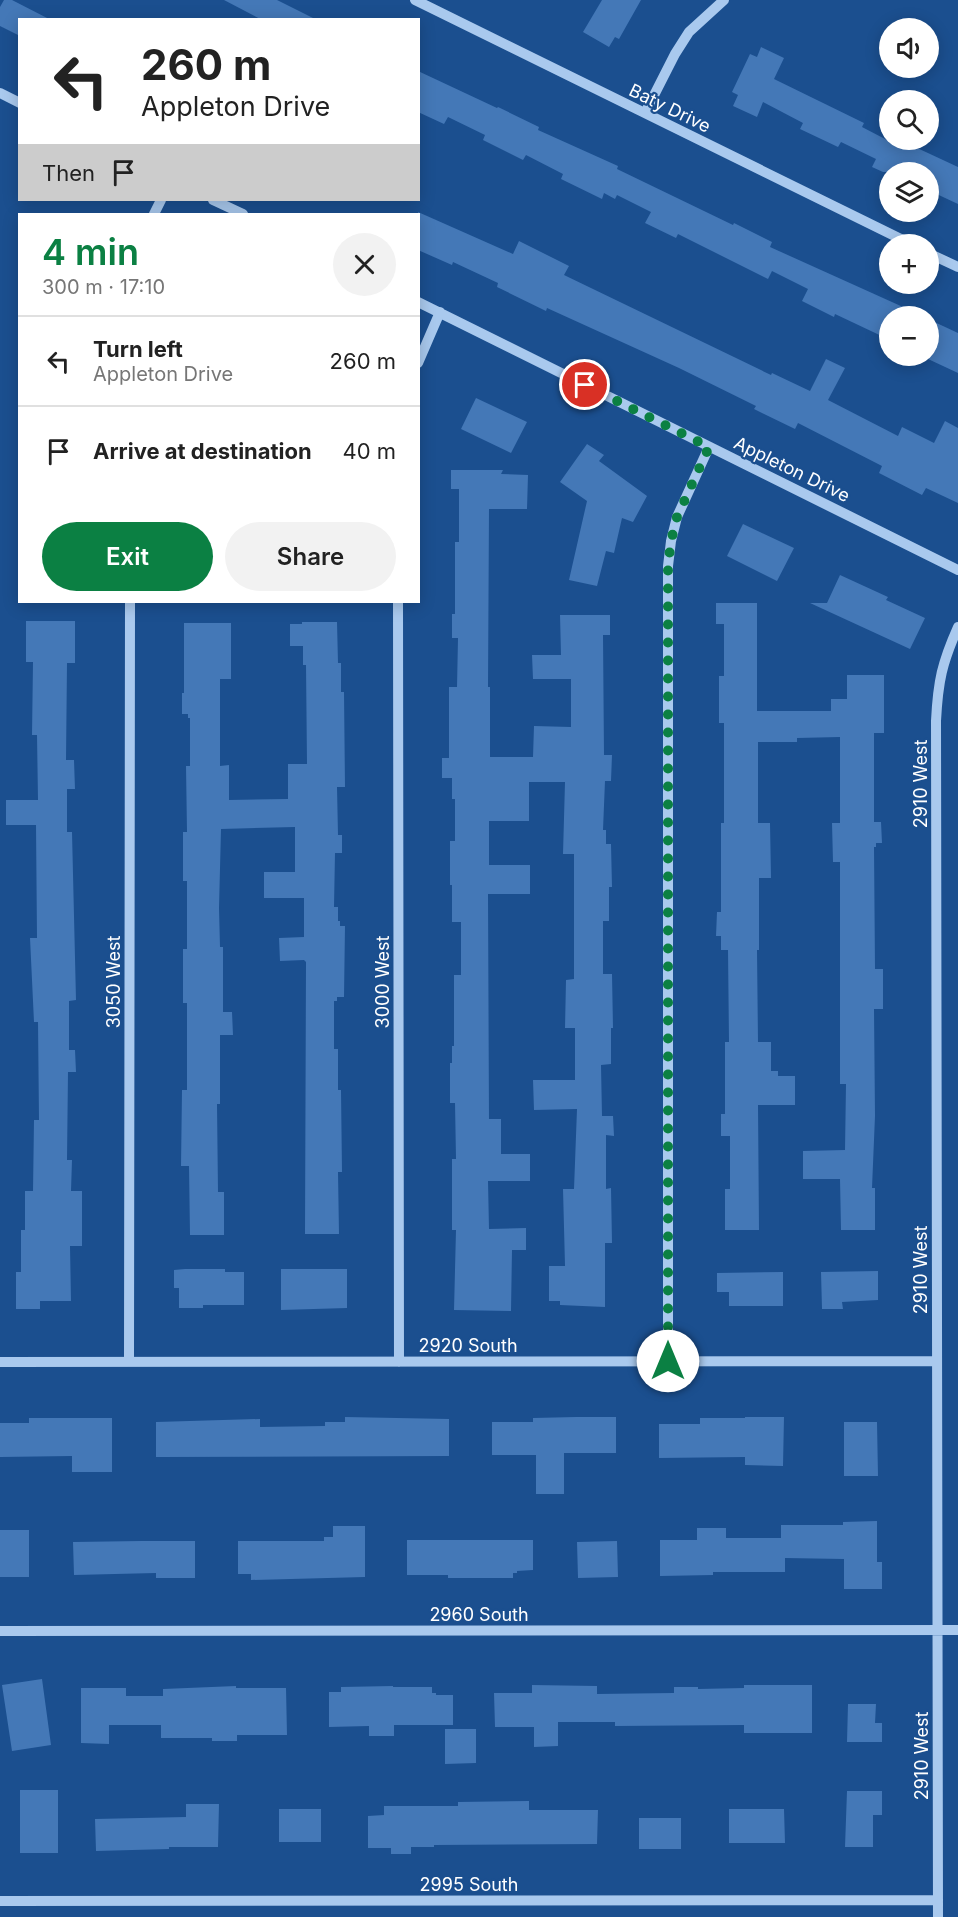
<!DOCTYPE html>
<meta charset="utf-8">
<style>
body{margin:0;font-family:Inter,sans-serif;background:#f2f2f2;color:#222;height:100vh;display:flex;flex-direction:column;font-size:22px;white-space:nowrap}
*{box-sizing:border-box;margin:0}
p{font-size:20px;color:#767676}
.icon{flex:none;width:33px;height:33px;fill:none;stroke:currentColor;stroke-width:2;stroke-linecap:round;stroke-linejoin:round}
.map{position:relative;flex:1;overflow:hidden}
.drawer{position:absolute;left:18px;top:213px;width:402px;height:390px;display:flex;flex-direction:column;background:#fff;border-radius:0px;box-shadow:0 3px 15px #0003}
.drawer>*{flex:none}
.hud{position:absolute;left:18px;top:18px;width:402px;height:183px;border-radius:0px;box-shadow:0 3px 15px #0003;background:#fff;color:#222;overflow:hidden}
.controls{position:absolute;left:879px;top:18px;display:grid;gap:12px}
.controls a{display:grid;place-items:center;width:60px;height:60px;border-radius:50%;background:#fff;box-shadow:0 3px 15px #0003;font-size:30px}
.pin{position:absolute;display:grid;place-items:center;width:51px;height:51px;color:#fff;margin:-26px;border:3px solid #fff;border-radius:50%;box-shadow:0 2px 6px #0007}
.me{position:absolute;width:66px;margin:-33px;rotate:0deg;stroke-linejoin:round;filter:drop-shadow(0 0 4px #0008)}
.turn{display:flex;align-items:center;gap:21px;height:126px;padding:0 24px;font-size:27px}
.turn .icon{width:78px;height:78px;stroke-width:2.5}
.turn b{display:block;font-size:42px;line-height:51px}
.then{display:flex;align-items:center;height:57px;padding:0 24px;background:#0003;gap:12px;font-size:22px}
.round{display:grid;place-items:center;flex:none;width:63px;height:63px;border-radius:32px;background:#f2f2f2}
.overview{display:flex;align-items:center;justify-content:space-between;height:102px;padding:0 24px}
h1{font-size:36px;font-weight:600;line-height:45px;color:#0b8043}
.button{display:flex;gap:12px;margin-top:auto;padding:12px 24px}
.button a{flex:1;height:69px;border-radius:36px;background:#0b8043;color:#fff;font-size:24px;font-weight:600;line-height:69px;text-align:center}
.button a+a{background:#f2f2f2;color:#222}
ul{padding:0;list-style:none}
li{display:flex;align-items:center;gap:18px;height:90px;padding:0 24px;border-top:2px solid #e0e0e0}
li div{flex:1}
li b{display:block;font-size:22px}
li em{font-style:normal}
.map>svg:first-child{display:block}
</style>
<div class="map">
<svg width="958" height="1917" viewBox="0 0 958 1917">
<rect width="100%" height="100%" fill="#1b4f8f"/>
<path fill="#4478b7" d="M4 0H12L51 20H20V36L0 26V7Z
M224 0H277L317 20H262Z
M602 0H641L619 39 615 37 609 47 583 32Z
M761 47 784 58 774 79 864 123 862 127 887 140H900L958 167V204L928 190V172H883L872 167 876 159 841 142 838 147 800 129 803 123 763 102 757 117 733 106 738 95 732 92 750 54 757 57Z
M418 71 497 108 498 107 539 127 538 130 618 166 617 169 733 225 734 223 772 242 770 247 923 316H890V340L835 314 834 317 802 301 808 289 772 271 768 279 678 234 676 238 645 223 651 212 617 195 615 199 604 193 602 199 561 179 563 174 526 155 523 160 483 140 485 135 448 117 444 124 418 112Z
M418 212 513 254 519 241 569 266 564 275 771 375 772 373 810 391 826 359 845 368 828 400 898 436 902 427 934 443 945 421 958 428V503L926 488 922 495 879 473 882 466 798 423 795 429 754 409 756 406 679 368 547 308 546 311 497 287 498 283 453 262 452 265 418 250Z
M928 319 958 333V373L928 359Z
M476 398 527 422 511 453 461 429Z
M587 444 604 455 599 461 647 496 633 522 622 518 614 553 606 551 597 586 569 580 587 501 560 482Z
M451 470H503L501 474 528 475 527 509H489L488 687H490V757H533L534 726 571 727V679H533L532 655H561L560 615H610V635H603L604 755H612L611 781H605L603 830H606V844H611L612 887H609V921H603V974H612L613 1028H611V1064L601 1065 602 1116H613L614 1136 606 1135V1189L611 1188 612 1243H605V1307L560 1305V1301H549V1266H565L563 1189H574L577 1109 534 1110 533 1080H575V1028H565L566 980 574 979V854H563L565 782H529V821H489V865H530V894H488L489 1119H501V1154H530V1181H488L489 1229 526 1228V1250H512L511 1311 454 1310 456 1230H452V1159H456L455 1103H450V1063H452V1046H454V975H461V922H452V885H450V841H455V799H452V778H442V758H449V687H457L458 638H452V614H455V542H459V489H451Z
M743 524 794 548 777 581 727 556Z
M840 575 888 597 886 600 925 618 910 649 810 603H827Z
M716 603H757V711H831V699H847V675H884V733H874V822H881L882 843H876V847H874L875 969H883V1009H874L875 1116 872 1188H875V1230H841L840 1179H803V1151L845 1150 846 1084H840V862H833L832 823H840V737L797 738V742H758V823H770L771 878H759V950H757L758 1042H771V1071H778V1076H795V1105H758L759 1230H725V1189H730V1136H721V1114H725V1042H729L728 950H721V936H716L717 912H721V823H724V723H719V676H724V624H716Z
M26 621H75V663H67L66 760H74L75 789H67V832H72L76 1000 69 1001V1050H75L76 1072H68L67 1160H72L71 1191H82V1246H70L71 1301H40V1309H16V1272H21V1230H25V1191H33L34 1120H39L38 1022H34L30 938H37L36 825H6V800H38L37 735H32L33 662H26Z
M302 622H337L338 663H341V692H344L345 787H337L338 835H342V853H335L334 907H338V921H340V926H345L344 997H337V1001H334V1049H338V1090H341L342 1172H338L339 1234H305L306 962 304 960 280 961 279 938 304 937V898H264V872H295V827L221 829 219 908 220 947H223V1012H232L233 1035H220V1104H217L218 1192H224V1235H190L189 1166H181L182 1090H187V1003H183V949H187V881H183V832H187L186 766H190V718H188V714H182V693H184V623H231V679H220V766L229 765V800L288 799V764H307L306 665H303V646H290V624H302Z
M185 1269H225V1272H244V1305H203V1308H179V1288H174V1270Z
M281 1269H347V1308L281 1310Z
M878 1271V1300L842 1302 843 1309H822L821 1272Z
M783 1272V1306H729V1292H717V1273Z
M345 1417 449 1419V1456L156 1457V1422L260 1419V1427L325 1426V1422H345Z
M576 1417H616V1453H564V1494H536V1455H492V1422H533V1418Z
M745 1417H784L783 1466 745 1465V1457L659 1458V1424H700V1418H745Z
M29 1418H112V1472H72V1456L0 1457V1423H29Z
M844 1422H877L878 1476H844Z
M877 1521V1562H882V1589H844V1559L785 1558V1572H713V1575L660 1576V1540H697V1528H726V1538H781V1525H843V1522Z
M333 1526H365V1577L251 1580V1574H238V1541H324V1537H333Z
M0 1530H29V1577H0Z
M407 1540H533V1570L517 1571V1573H513V1578H448V1575H407Z
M141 1541H195V1578H156V1573L74 1575 73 1542Z
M617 1541 618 1577 578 1578 577 1542Z
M42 1679 51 1745 12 1751 2 1685Z
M532 1685 597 1686V1694L674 1693V1687H698V1689L744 1688V1685H812V1733H744V1725L615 1726V1722H558V1746L534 1747V1727H495L494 1693H532Z
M236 1686V1688H286L287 1735H237V1741H212V1738H161V1725H109V1744L81 1743V1688H126V1696H163V1689Z
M393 1686V1687H432V1693H436V1695H453V1725H394V1736H369V1726L329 1727V1692H341V1687Z
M848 1704H876L875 1723H882V1742H847Z
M445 1729H476V1763L445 1764Z
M20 1790H58V1853H20Z
M847 1791H882V1815H873V1847H845Z
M529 1801V1810H598L597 1844 434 1845V1847H411V1854H391V1848H368V1816L384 1815V1806H458V1802Z
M186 1804H219L218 1847H169V1849L96 1851 95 1819 186 1817Z
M279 1809H321V1842H279Z
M729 1809H784L785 1843H729Z
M639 1818H681V1849H639Z"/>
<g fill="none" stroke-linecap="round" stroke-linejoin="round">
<path stroke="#a9c9ee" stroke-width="10" d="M415 0 911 244
M0 93 20 103
M645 113 675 54 689 32 724 0
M213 200 243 214
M154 214 161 200
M928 253 958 267
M418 302 958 570
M418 363 440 312
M398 602 399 1362
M668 1361V566L671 541 677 517 709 447
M0 1362 937 1361
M129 1362 130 602
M0 1631 958 1630
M0 1901 938 1900
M938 1917 936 721C938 681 942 663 958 627"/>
</g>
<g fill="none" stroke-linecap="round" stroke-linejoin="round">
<path stroke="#0b8043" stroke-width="10" stroke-dasharray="0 18" d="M585 385 709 447 677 517 671 541 668 566V1361"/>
</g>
<g text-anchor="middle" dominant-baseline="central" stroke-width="4.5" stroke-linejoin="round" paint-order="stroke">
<g font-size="18" fill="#fff" stroke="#1b4f8f">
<text transform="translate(670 108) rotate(26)">Baty Drive</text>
<text transform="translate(792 469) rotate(26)">Appleton Drive</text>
<text transform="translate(920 784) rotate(-90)">2910 West</text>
<text transform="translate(113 982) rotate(-90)">3050 West</text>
<text transform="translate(382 982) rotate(-90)">3000 West</text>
<text transform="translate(920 1270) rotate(-90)">2910 West</text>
<text x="468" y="1345">2920 South</text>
<text x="479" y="1614">2960 South</text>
<text transform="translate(921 1756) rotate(-90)">2910 West</text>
<text x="469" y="1884">2995 South</text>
</g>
</g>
</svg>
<div class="controls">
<a><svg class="icon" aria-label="sound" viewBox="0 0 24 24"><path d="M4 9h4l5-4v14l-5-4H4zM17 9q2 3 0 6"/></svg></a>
<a><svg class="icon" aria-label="search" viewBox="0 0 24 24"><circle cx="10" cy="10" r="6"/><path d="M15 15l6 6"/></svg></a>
<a><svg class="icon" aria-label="layers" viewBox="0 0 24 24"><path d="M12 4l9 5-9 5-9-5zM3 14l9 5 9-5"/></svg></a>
<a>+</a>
<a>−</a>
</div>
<div class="pin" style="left:585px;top:385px;background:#d93025"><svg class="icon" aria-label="arrive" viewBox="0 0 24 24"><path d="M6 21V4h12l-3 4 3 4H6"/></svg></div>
<svg class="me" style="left:668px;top:1361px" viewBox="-20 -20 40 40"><circle r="19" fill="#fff"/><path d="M0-13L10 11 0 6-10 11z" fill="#0b8043"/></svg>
<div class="hud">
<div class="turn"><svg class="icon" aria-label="left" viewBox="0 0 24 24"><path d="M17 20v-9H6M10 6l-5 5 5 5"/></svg><div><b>260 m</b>Appleton Drive</div></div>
<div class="then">Then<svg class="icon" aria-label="arrive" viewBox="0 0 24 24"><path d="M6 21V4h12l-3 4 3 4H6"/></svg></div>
</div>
<section class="drawer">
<div class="overview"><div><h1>4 min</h1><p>300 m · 17:10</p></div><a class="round"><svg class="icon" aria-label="close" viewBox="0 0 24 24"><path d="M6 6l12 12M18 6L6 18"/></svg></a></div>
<ul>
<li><svg class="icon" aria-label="left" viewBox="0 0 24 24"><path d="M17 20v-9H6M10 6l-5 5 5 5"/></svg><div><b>Turn left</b><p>Appleton Drive</p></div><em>260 m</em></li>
<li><svg class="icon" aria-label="arrive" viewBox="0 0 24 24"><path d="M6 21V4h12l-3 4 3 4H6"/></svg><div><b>Arrive at destination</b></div><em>40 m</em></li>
</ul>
<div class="button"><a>Exit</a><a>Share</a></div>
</section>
</div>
